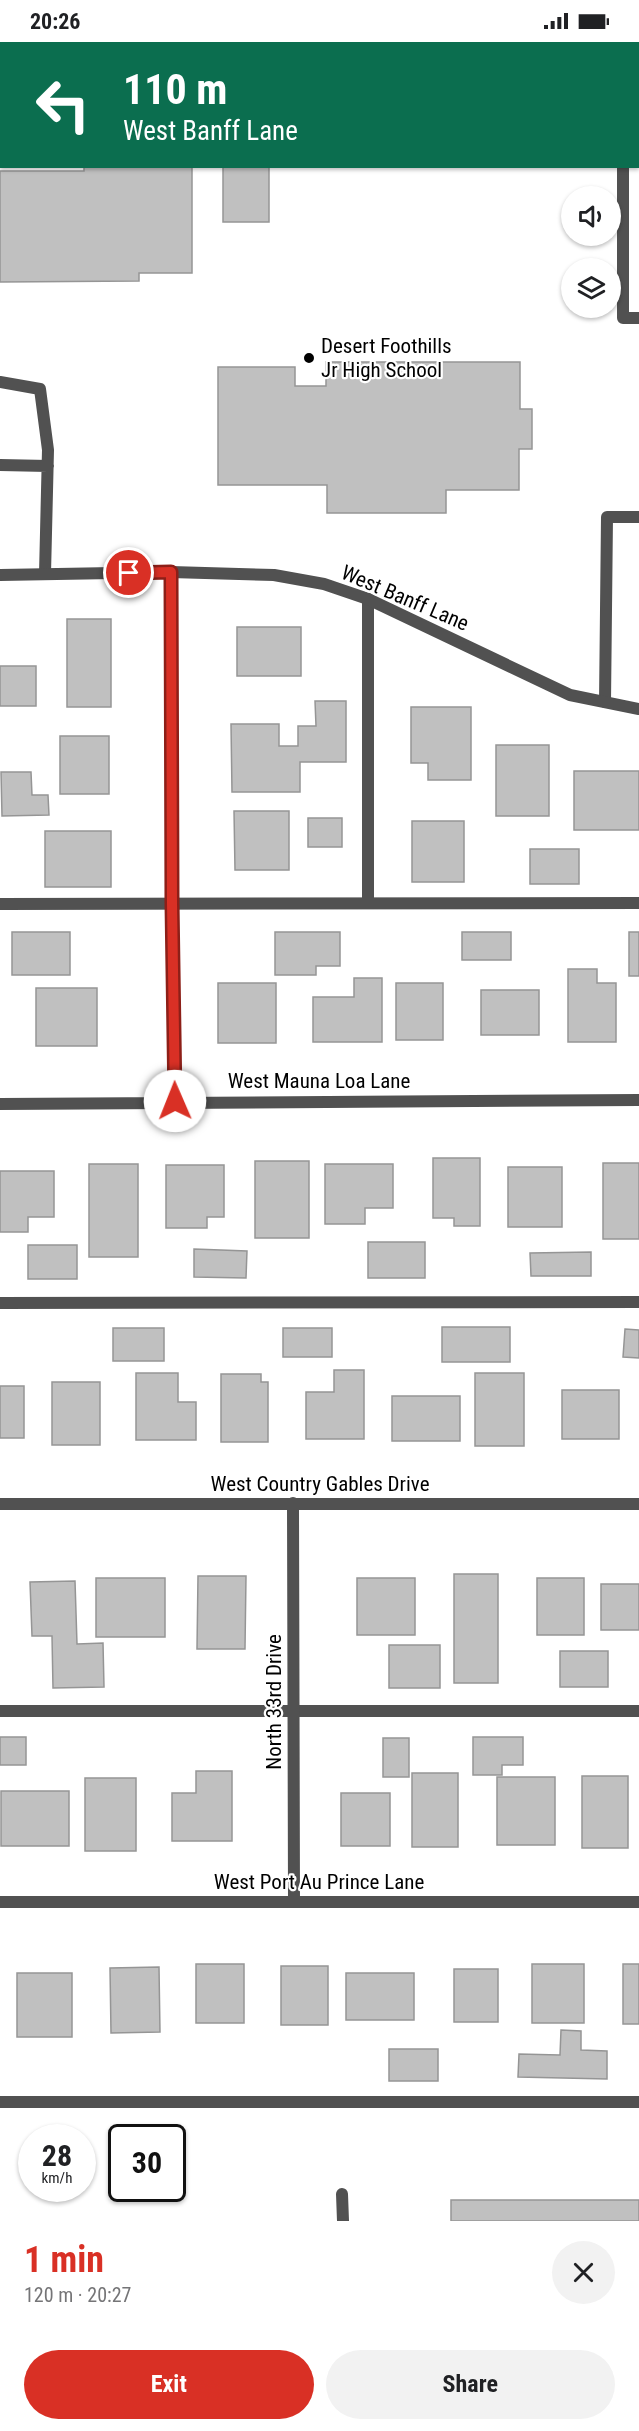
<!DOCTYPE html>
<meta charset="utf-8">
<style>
body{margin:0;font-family:"Roboto Condensed",sans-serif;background:#f2f2f2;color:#202124;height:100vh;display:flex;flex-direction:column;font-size:22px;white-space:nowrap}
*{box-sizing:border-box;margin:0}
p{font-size:20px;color:#757577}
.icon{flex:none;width:33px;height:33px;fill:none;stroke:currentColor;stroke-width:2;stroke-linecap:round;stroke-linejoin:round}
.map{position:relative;height:2179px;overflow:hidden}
.panel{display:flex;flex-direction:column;background:#fff;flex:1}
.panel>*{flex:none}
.guide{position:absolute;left:0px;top:0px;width:639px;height:126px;box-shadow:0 2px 4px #0004;background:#0b6e4f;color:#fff;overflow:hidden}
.fabs{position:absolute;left:561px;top:144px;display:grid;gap:12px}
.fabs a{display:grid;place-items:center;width:60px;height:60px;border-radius:50%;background:#fff;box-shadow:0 2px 4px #0004;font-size:30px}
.speed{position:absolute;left:18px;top:2082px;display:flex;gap:12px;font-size:30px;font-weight:700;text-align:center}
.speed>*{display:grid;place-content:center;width:78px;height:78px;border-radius:50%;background:#fff;box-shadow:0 2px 4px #0004;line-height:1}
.speed small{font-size:15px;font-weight:400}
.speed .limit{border:3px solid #111;border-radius:9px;background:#fff;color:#111}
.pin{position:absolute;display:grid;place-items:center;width:51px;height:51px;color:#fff;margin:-26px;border:3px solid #fff;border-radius:50%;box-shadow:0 2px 6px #0007}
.me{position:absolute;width:66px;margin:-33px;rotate:359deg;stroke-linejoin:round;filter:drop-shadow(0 0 4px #0008)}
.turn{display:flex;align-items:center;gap:21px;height:126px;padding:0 24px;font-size:27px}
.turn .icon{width:78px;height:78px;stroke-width:2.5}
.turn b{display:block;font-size:42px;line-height:51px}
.round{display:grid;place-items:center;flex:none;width:63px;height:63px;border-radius:32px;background:#f2f2f2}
.summary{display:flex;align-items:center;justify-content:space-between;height:102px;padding:0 24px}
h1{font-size:36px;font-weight:700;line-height:45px;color:#d93025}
.primary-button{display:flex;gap:12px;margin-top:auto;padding:12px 24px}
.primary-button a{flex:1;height:69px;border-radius:36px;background:#d93025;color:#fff;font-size:24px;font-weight:700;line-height:69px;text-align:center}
.primary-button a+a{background:#f2f2f2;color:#202124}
.status{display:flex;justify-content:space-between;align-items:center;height:42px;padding:0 30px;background:#fff;direction:ltr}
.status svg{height:16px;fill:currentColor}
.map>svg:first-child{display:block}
</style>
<div class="status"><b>20:26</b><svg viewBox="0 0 49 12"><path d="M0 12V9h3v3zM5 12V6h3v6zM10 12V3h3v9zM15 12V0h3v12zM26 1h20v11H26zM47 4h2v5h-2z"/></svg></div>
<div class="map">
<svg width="639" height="2179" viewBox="0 0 639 2179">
<rect width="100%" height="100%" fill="#fff"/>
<path fill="#c0c0c0" stroke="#959595" stroke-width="1.5" d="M0 0H180L2 2V11Z
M84 124H192V231H139V239L0 240V129H84Z
M223 124H269V180H223Z
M326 320H520V367H532V407H519V448H446V471H327V443H218V325H295V344H326Z
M67 577H111V665H67Z
M237 585H301V634H237Z
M0 624H36V664H0Z
M315 659H346V720H300V750H232L231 682H279V704H298V684H316Z
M411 665H471V738H428V721H411Z
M60 694H109V752H60Z
M496 703H549V774H496Z
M574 729H639V788H574Z
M1 730H31L32 753H48L49 773 2 774Z
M234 769H289V828H235Z
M308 776H342V805H308Z
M412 779H464V840H412Z
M45 789H111V845H45Z
M530 807H579V842H530Z
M12 890H70V933H12Z
M275 890H340V924H316V933H275Z
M462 890H511V918H462Z
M629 890H639V934H629Z
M568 927H597V941H616V1000H568Z
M354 936H382V1000H313V955H354Z
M218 941H276V1001H218Z
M396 941H443V998H396Z
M36 946H97V1004H36Z
M481 948H539V993H481Z
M433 1116H480V1184H454V1176H433Z
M255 1119H309V1196H255Z
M603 1121H639V1197H603Z
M89 1122H138V1215H89Z
M325 1122H393V1166H365V1182H325Z
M166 1123H224V1175H207V1186H166Z
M508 1125H562V1185H508Z
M0 1129H54V1175H28V1190H0Z
M368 1200H425V1236H368Z
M28 1203H77V1237H28Z
M194 1207 247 1209 246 1236 194 1235Z
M591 1210V1234H531L530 1211Z
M442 1285H510V1320H442Z
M113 1286H164V1319H113Z
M283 1286H332V1315H283Z
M625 1287 639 1288V1316L623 1315Z
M334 1328H364V1397H306V1350H334Z
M136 1331H178V1360H196V1398H136Z
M475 1331H524V1404H475Z
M221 1332H261V1340H268V1400H221Z
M52 1340H100V1403H52Z
M0 1344H24V1396H0Z
M562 1348H619V1397H562Z
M392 1354H460V1399H392Z
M454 1532H498V1641H454Z
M198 1534H246L245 1607H197Z
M96 1536H165V1595H96Z
M357 1536H415V1593H357Z
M537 1536H584V1593H537Z
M75 1539 77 1602 103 1601 104 1645 53 1646 52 1594H32L30 1540Z
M601 1542H639V1588H601Z
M389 1603H440V1646H389Z
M560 1609H608V1645H560Z
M0 1695H26V1723H0Z
M473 1695H523V1723H502V1733H473Z
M383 1696H409V1735H383Z
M196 1729H232V1799H172V1751H196Z
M412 1731H458V1805H412Z
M582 1734H628V1806H582Z
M497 1735H555V1803H497Z
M85 1736H136V1809H85Z
M1 1749H69V1804H1Z
M341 1751H390V1804H341Z
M196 1922H244V1981H196Z
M532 1922H584V1981H532Z
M623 1922H639V1982H623Z
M281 1924H328V1983H281Z
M159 1925 160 1990 111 1991 110 1926Z
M454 1927H498V1980H454Z
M17 1931H72V1995H17Z
M346 1931H414V1978H346Z
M561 1988 581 1989V2008L607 2009V2037L518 2035 519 2012 560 2013Z
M389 2007H438V2039H389Z
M451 2158H639V2179H451Z"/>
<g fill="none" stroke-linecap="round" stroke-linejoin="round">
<path stroke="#515151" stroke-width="12" d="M638 83H639
M0 340 40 347 48 408 45 532
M0 423 48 424
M605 660 607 475H639
M368 861V557
M0 862 639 861
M0 1261 639 1260
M0 1669H639
M0 2060H639
M342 2152 343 2179"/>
<path stroke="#515151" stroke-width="12" d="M623 0V2
M623 124V276H639
M171 530 172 861 175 1059
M0 533 171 530 274 533 324 542 368 557 570 653 639 667
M0 1062 639 1058
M293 1461 294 1859
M0 1462H639
M0 1860H639"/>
</g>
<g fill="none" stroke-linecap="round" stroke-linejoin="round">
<g stroke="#8d1f18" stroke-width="15">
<path id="route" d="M129 531 171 530 172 861 175 1059"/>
</g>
<use href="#route" stroke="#d93025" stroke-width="10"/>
</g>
<circle fill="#000" stroke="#fff" stroke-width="2" cx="309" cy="316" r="6"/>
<g text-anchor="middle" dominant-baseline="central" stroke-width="4.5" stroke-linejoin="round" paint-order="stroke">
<g font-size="21" fill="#000" stroke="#fff" text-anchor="start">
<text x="321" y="304">Desert Foothills<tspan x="321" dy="24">Jr High School</tspan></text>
</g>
<g font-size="21" fill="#000" stroke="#fff">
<text transform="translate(405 556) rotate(23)">West Banff Lane</text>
<text x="319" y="1039">West Mauna Loa Lane</text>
<text x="320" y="1442">West Country Gables Drive</text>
<text transform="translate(274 1660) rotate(-90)">North 33rd Drive</text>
<text x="319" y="1840">West Port Au Prince Lane</text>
</g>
</g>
</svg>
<div class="fabs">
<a><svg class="icon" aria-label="sound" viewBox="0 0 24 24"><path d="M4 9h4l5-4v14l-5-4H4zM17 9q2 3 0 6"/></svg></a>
<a><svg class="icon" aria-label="layers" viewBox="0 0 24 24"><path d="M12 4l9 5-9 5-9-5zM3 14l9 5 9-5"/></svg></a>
</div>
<div class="speed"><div>28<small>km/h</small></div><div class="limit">30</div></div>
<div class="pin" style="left:129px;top:531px;background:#d93025"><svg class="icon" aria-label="arrive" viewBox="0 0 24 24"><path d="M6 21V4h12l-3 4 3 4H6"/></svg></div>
<svg class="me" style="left:175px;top:1059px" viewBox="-20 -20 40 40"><circle r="19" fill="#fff"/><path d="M0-13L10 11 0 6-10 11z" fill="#d93025"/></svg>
<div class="guide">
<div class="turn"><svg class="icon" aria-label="left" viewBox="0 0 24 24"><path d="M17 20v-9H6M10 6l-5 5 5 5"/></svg><div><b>110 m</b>West Banff Lane</div></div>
</div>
</div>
<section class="panel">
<div class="summary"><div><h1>1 min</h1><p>120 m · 20:27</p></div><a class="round"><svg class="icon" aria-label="close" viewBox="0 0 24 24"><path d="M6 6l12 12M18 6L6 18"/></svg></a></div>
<div class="primary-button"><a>Exit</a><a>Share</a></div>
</section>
